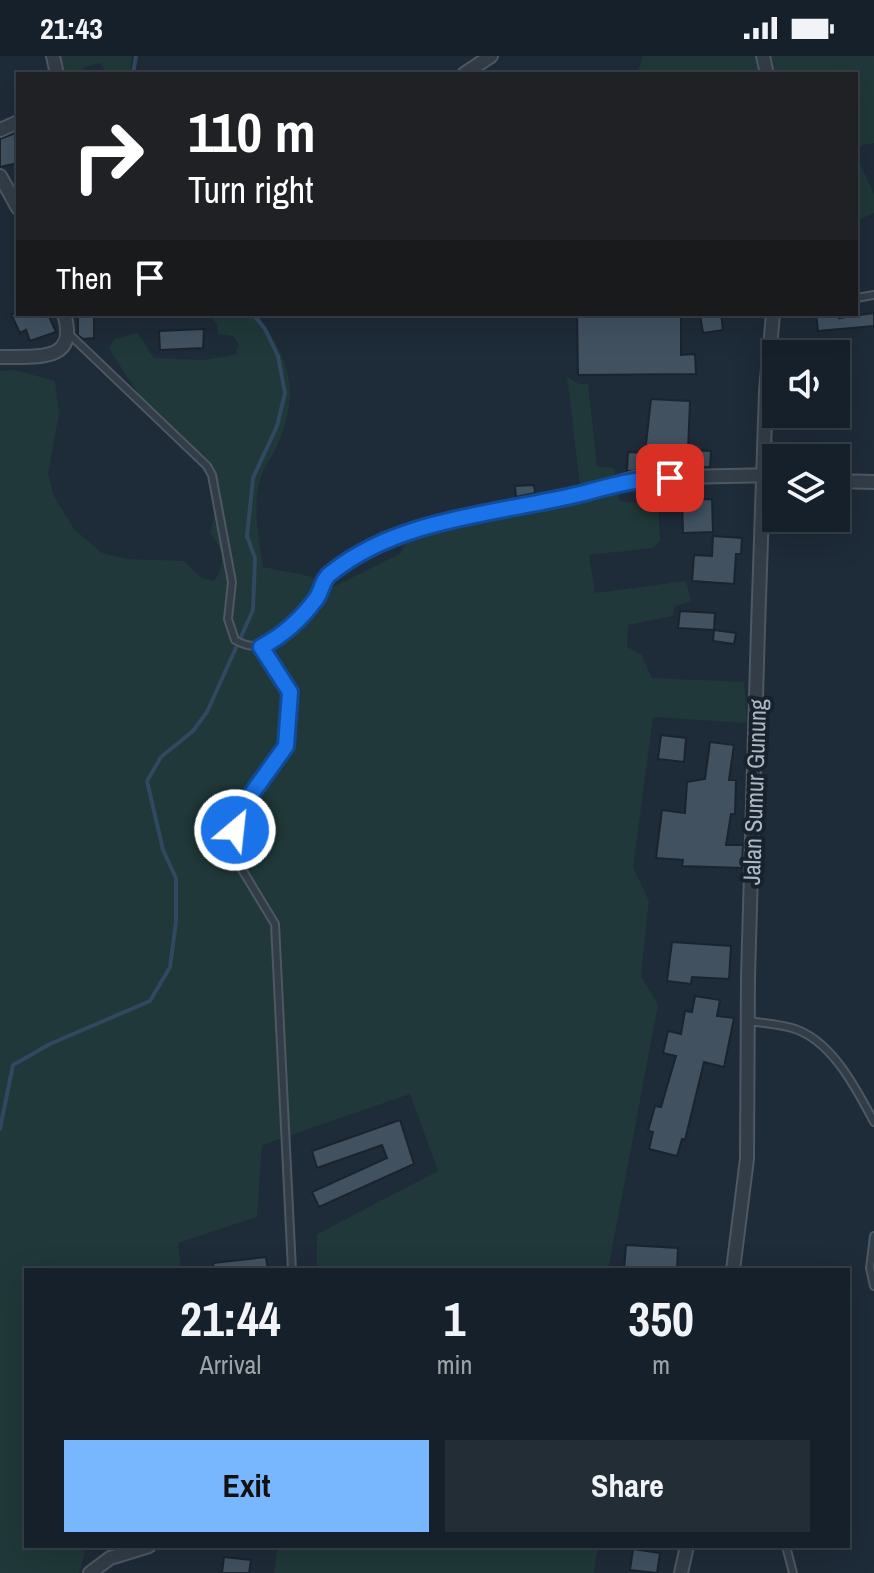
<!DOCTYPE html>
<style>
body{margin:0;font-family:"Archivo Narrow",sans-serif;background:#232d36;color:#f1f3f6;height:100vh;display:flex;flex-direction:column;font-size:30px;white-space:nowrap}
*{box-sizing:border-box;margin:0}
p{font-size:26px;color:#9ea3a8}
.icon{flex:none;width:44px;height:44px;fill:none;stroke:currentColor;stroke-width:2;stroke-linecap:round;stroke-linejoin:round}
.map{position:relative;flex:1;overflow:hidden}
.details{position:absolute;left:24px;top:1212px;width:826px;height:280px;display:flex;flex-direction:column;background:#16202a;border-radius:0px;box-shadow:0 8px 32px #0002,0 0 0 2px #353e47}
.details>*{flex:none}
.banner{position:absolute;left:16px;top:16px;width:842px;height:244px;border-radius:0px;box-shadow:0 8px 32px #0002,0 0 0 2px #353e47;background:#202124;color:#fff;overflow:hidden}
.buttons{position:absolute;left:762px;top:284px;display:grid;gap:16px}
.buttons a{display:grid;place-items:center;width:88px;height:88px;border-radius:0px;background:#16202a;box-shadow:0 8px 32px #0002,0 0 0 2px #353e47;font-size:40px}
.pin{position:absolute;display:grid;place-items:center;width:68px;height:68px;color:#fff;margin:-34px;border-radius:16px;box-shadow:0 4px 12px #0006}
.me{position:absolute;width:88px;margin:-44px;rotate:28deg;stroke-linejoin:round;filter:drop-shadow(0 0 6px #0008)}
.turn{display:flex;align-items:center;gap:28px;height:168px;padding:0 40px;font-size:36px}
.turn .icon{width:104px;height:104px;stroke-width:2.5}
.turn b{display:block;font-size:56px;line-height:68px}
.then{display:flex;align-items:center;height:76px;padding:0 40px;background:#0003;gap:16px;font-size:30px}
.eta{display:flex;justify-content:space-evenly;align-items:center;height:136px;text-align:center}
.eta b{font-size:48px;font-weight:800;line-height:56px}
.primary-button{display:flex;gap:16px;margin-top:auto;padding:16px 40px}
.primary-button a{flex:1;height:92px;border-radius:0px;background:#78b6fe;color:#111;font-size:32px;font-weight:800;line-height:92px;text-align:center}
.primary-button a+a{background:#232d36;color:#f1f3f6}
.status{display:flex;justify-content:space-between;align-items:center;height:56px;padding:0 40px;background:#16202a;direction:ltr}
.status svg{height:22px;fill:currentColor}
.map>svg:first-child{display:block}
</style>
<div class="status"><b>21:43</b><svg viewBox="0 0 49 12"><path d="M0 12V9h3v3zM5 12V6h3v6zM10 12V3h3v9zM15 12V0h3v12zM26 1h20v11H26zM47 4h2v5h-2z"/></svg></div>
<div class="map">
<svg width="874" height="1517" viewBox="0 0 874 1517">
<rect width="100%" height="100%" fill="#1e2b38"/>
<path fill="#203839" d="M57 0H132V1L130 18H107L100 7 83 12V18H64Z
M643 0H874V87L862 89 856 99V18H637Z
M856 99 874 138V157L856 165Z
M209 258H257C290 306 301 334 277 390 272 401 263 412 260 424 252 452 259 483 263 511L309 520 333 531 401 497 406 486 459 468 582 446 567 320 579 328H588L597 410 614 412 620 445 636 447 641 437 658 434 660 485 653 492 589 499 595 537 686 525 691 545 674 551 673 560 628 569 627 591 641 598 652 622 744 626 747 667 653 661 633 811 649 845 641 920 658 949 608 1214H317V1178L438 1115 410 1038 262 1089 257 1161 178 1187 181 1214H26V1490H86L79 1517H0V315L15 314 55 325 59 358 48 418 54 440 74 473 102 497 126 503 184 505 202 522 214 525C227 507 223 493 210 477L218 444 206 412 162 374 109 293 114 283 138 277 154 302 203 304 235 299 239 289 233 280 218 278 217 268Z
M278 1490H598L594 1517H274Z"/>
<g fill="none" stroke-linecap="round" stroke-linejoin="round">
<path stroke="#304860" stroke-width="4" d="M133 18 136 0
M0 1073 13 1009 50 988 150 945 170 911 176 866V822L163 794 147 725 161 701 193 675 207 656 253 554 255 502 247 480 253 422 277 370 285 337 278 300 265 273 253 258"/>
</g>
<path fill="#415160" stroke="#1a242f" stroke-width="2" d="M18 76V107L0 111V83Z
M874 257V270L818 275 816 258H839V262Z
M11 258H48L56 276 30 285 26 274 20 277Z
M78 258H94V282L83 283 78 279Z
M577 258H681V299L695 298 696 318 578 319Z
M700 258H721L723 274 703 277Z
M204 273 203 292 160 294 159 275Z
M651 343 690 345 688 394 711 395 710 411 627 415 628 396 645 397Z
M786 390 798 391 797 402H785Z
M534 429 535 437 516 441 515 430Z
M712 443 713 476 683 477 682 444Z
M713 480 742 482 741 498H736L734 528 692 525 694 499 712 500Z
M680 555 715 557 714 574 678 572Z
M714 574 736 577 734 588 713 585Z
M661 679 686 682 684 706 658 703Z
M710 686 734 689 729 724H736L735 758H731L726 789H743L742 812 682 810 683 804 656 802 662 754 685 757 687 726 705 723Z
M672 886 731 890 729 923 692 921 691 928 667 925Z
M695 940 720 944 717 960 734 962 724 1011 704 1006 685 1084 682 1083 677 1100 649 1093 653 1076 648 1075 655 1050 661 1051 676 1000 663 997 668 975 681 978 685 955 692 956Z
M400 1064 414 1108 319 1151 312 1136 387 1102 382 1089 317 1112 312 1095Z
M626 1189 678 1192 677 1214H624Z
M266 1201 268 1214H214L213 1207Z
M633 1493 660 1497 657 1517 630 1514Z
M224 1501 251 1504 249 1517H222Z"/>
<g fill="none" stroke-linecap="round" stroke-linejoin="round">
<g stroke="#4d5863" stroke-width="10">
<path id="service" d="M856 242 874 239
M69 278 207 410 212 419 232 526 228 563 235 584C259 598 272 586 291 570
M261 591 290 636 286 690 240 754 235 774V802L275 868 292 1214
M748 965C762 967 778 968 792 972 831 983 856 1032 874 1066
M874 1180 870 1212 874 1230
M786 1490 793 1517"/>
</g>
<g stroke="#4d5863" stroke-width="16">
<path id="minor" d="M53 0 57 18
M763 0 767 18
M464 18 491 0
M0 74 18 66
M0 120 18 152
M2 301C37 300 79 307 64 258
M836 425 874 426
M291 570 315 544 327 519 385 483 454 462 581 437 634 422 776 419
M733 1214 747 1103 748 921 758 572 766 335 773 258
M90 1517 110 1502 149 1490
M681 1517 687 1490"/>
</g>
<use href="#service" stroke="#323d48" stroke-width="6"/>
<use href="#minor" stroke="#323d48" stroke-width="12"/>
</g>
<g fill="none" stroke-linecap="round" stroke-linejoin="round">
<g stroke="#114b97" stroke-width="20">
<path id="route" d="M235 774 240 754 286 690 290 636 261 591C282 580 302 562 316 543 322 535 322 523 331 517 399 462 497 458 580 438 611 430 637 422 670 422"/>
</g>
<use href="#route" stroke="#1a73e8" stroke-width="14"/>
</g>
<g text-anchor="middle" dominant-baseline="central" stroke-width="8" stroke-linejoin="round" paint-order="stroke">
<g font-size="24" fill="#acb8c5" stroke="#18222c">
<text transform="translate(754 736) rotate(-88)">Jalan Sumur Gunung</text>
</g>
</g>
</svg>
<div class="buttons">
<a><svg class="icon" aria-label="sound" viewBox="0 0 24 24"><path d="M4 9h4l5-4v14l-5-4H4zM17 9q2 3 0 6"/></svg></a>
<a><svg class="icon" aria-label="layers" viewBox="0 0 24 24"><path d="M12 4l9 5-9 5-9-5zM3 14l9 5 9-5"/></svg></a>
</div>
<div class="pin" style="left:670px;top:422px;background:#d93025"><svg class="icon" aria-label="arrive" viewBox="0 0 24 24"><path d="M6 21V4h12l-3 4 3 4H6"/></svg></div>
<svg class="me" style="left:235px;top:774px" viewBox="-20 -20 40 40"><circle r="17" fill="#1a73e8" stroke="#fff" stroke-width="3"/><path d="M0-11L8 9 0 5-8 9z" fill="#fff"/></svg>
<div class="banner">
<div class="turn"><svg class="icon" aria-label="right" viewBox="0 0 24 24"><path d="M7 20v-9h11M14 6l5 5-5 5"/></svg><div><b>110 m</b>Turn right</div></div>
<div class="then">Then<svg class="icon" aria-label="arrive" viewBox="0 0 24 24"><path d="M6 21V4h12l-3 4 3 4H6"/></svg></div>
</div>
<section class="details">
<div class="eta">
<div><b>21:44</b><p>Arrival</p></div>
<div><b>1</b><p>min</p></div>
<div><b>350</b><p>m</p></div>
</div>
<div class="primary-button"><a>Exit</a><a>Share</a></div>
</section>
</div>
